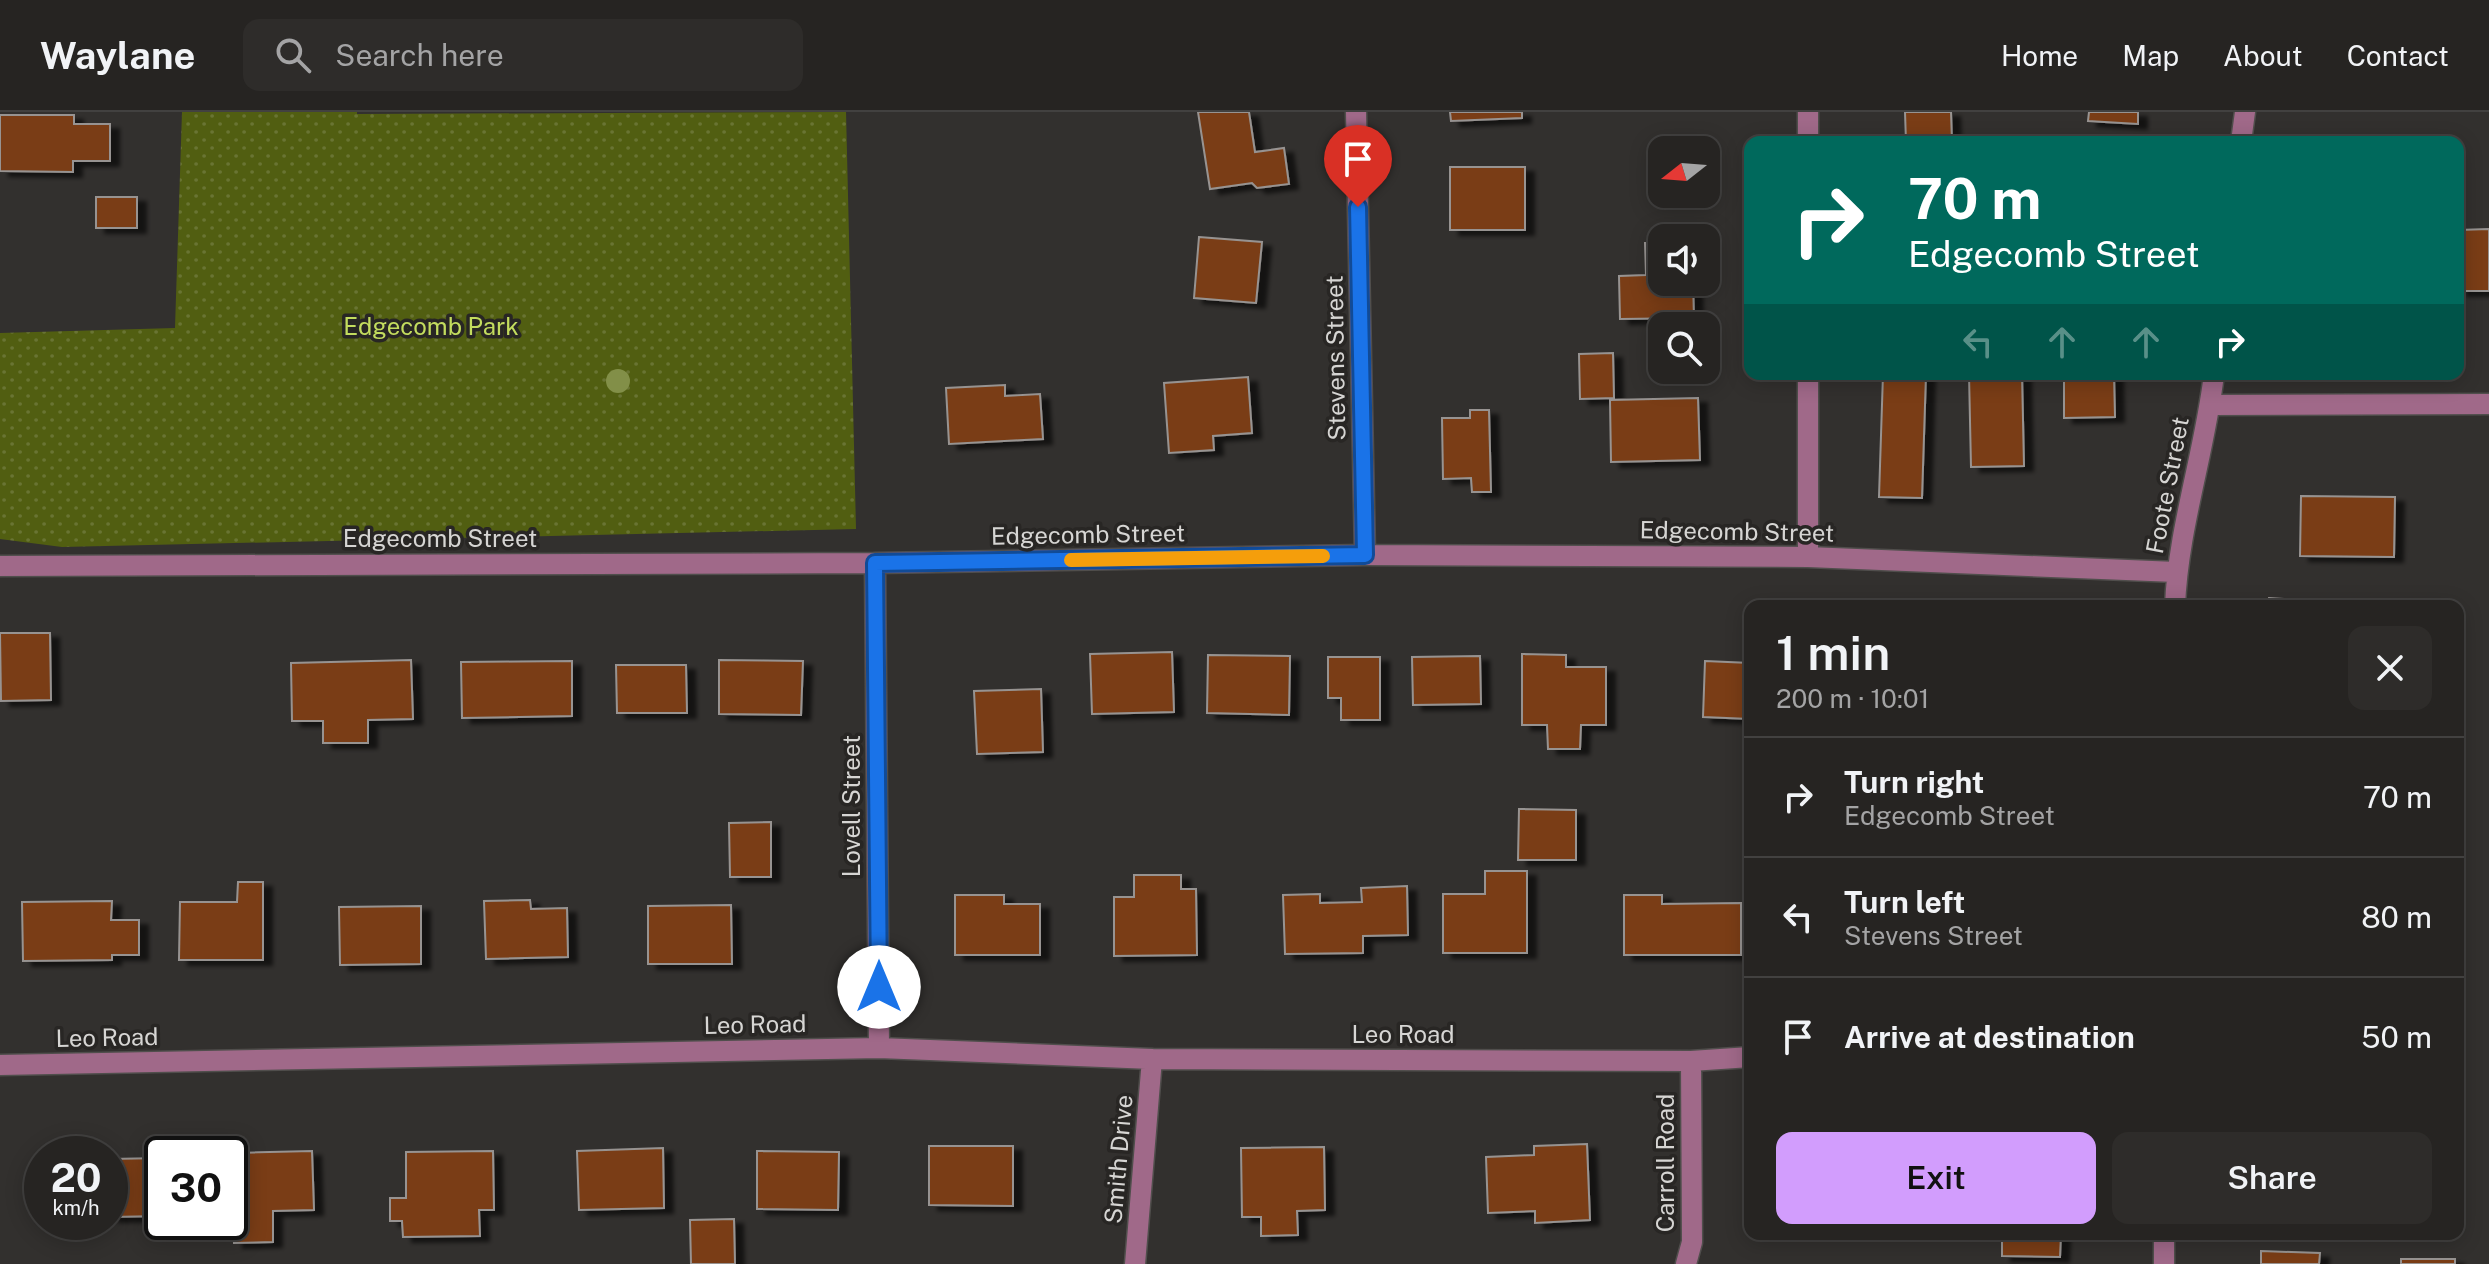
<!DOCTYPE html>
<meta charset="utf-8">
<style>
body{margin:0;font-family:"Public Sans",sans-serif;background:#2e2c2a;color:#f1f3f6;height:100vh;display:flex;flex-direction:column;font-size:30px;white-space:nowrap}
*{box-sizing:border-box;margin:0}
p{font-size:26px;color:#a4a4a5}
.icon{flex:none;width:44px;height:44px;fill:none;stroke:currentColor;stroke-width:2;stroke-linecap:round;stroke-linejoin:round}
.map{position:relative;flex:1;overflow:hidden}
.side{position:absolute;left:1744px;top:488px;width:720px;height:640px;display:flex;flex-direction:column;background:#262422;border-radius:16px;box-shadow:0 4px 20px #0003,0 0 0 2px #424140}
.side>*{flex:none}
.hud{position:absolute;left:1744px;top:24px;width:720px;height:244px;border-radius:16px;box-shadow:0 4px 20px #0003,0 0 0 2px #424140;background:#00695c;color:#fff;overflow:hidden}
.needle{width:52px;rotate:253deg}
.buttons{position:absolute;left:1648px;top:24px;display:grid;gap:16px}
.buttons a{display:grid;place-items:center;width:72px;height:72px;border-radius:16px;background:#262422;box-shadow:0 4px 20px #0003,0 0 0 2px #424140;font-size:40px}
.speed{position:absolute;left:24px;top:1024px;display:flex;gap:16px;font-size:40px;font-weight:700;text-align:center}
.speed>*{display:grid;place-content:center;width:104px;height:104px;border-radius:50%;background:#262422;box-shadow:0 4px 20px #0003,0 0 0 2px #424140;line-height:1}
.speed small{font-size:20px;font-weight:400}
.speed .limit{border:4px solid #111;border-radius:12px;background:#fff;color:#111}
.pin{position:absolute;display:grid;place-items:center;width:68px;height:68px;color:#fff;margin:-82px -34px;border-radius:50% 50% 50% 0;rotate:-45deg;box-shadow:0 0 8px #0007}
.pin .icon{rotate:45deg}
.me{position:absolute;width:88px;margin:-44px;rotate:0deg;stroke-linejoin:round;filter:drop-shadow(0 0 6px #0008)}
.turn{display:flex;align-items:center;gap:28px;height:168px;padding:0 32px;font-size:36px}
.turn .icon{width:104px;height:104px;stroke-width:2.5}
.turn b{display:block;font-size:56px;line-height:68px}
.lanes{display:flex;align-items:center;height:76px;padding:0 32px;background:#0003;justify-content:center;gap:40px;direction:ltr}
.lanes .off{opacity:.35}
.round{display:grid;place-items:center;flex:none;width:84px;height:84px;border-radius:16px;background:#2e2c2a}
.headline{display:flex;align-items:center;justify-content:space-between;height:136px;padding:0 32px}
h1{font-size:48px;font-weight:600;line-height:60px}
.action{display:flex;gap:16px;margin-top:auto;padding:16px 32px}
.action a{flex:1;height:92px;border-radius:16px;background:#d29dfd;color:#111;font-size:32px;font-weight:600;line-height:92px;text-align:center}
.action a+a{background:#2e2c2a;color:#f1f3f6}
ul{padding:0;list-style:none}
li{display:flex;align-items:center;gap:24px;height:120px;padding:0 32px;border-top:2px solid #424140}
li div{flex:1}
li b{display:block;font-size:30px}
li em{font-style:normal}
header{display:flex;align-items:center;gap:48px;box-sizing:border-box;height:112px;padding:0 40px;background:#262422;border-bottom:2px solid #424140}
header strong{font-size:38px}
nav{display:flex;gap:44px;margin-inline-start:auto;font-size:28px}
.search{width:560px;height:72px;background:#2e2c2a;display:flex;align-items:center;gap:20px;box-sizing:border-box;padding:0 28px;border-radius:16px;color:#a4a4a5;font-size:30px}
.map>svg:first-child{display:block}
</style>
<header>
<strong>Waylane</strong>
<div class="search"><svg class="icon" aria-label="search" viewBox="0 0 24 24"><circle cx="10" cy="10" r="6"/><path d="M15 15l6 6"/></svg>Search here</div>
<nav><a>Home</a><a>Map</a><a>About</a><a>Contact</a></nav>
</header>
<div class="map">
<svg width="2489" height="1152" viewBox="0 0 2489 1152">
<defs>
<pattern id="park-dots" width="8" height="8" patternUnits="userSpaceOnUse" patternTransform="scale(2)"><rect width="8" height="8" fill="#515e11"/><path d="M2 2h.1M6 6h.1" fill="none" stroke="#697433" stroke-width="1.8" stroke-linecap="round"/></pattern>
<filter id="shadow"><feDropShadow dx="9" dy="5" stdDeviation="2" flood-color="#0009"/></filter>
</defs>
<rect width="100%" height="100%" fill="#32302e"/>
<path fill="url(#park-dots)" d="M182 0H357V2L846 0 856 417 62 435 0 427V221L175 216Z"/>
<path fill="#7a3d15" stroke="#979391" stroke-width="2" filter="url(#shadow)" d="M1198 0H1249L1255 40 1284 36 1289 72 1257 76 1252 71 1210 77Z
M1450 0H1522V6L1451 9Z
M1905 0H1951L1952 30H1906Z
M2089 0H2138V12L2088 9Z
M0 3H74V12H110V49H73V60L0 59Z
M1450 55H1525V118H1450Z
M96 85H137V116H96Z
M2489 117V179H2458V118Z
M1199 125 1262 130 1256 191 1194 186Z
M1645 131H1662V170H1693L1694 206 1620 207 1619 164 1646 163Z
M1613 241 1614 286 1580 287 1579 242Z
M1883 262H1926L1922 386 1879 385Z
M1969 262H2022L2024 354 1971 355Z
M2064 262H2114L2115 305 2064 306Z
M1248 265 1252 321 1213 324 1214 338 1169 341 1164 271Z
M1005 273V284L1040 282 1043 327 949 332 946 276Z
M1698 286 1700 348 1611 350 1610 288Z
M1470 298H1489L1491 380H1472L1471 366 1443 367 1442 306H1470Z
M2301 384 2395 385 2394 445 2300 444Z
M2269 486 2325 490V494H2268Z
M0 521H50L51 588 1 589Z
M1172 540 1174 600 1092 602 1090 542Z
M1522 542 1566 543V555H1606V613H1581L1580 637H1548L1547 613H1522Z
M1208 543 1290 544 1289 603 1207 601Z
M1480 544 1481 592 1413 593 1412 545Z
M1328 545H1380V608H1341V586H1328Z
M411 548 413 607 368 608V631H323V609H292L291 551Z
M719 548 803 549 801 603 719 602Z
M572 549V604L462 606 461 550Z
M1705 549 1750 551V607L1703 605Z
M616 553H686L687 601H617Z
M1041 577 1043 640 977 642 974 579Z
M1519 697 1576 698V748H1518Z
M771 710V765H730L729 711Z
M1485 759H1527V841H1443V782H1485Z
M1134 763H1181V777H1196L1197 843 1114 844V785H1134Z
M238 770H263V848H179L180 790H237Z
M1407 774 1408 823 1363 824V841L1285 842 1283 783 1320 782V791L1362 790 1361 776Z
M955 783H1004V792H1040V843H955Z
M1624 783H1662V792L1741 791V843H1624Z
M530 788 531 797 567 796 568 845 486 847 484 789Z
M112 789 111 808H139V843H112V848L23 849 22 790Z
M731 793 732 852H648V794Z
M421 794V852L340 853 339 795Z
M1587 1032 1590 1108 1535 1111V1099L1488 1101 1486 1045 1534 1043V1034Z
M929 1034H1013V1094L929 1093Z
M1324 1035 1325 1098 1297 1099 1298 1123 1261 1124V1105H1242L1241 1036Z
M663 1036 664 1096 579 1098 577 1039Z
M312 1039 314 1098 273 1099V1130L234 1131 232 1041Z
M493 1039 494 1098H479L480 1124 403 1125 402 1109H390V1086H406V1040Z
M757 1039 839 1040 838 1098 757 1097Z
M162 1046V1104L110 1105V1047Z
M734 1107 735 1152H691L690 1108Z
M2002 1122H2061L2060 1145 2002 1144Z
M2261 1139 2320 1141 2319 1152H2261Z
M2401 1147H2455V1152H2401Z"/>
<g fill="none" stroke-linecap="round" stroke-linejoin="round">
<g stroke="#504e4c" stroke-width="23">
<path id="minor" d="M1356 0 1365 443
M1808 0V30
M2241 30 2245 0
M1808 262V445
M2210 293 2489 292
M875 451 879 936
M0 454 875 451 1365 443 1808 445 2176 460
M2175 494C2178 416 2205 340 2214 262
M0 953 879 936 1152 947 1691 949 1750 945
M2164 1122V1152
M1135 1152 1152 947
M1686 1152 1692 1130 1691 949"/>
</g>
<use href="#minor" stroke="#a06989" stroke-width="20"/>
</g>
<circle fill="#828f48" cx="618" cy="269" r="12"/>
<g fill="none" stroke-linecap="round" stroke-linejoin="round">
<g stroke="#114b97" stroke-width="20">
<path id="route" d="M879 875 875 451 1365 443 1358 95"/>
</g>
<use href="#route" stroke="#1a73e8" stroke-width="14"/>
<path stroke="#f59e0b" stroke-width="14" d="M1071 448 1323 444"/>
</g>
<g text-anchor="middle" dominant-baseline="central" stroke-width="7" stroke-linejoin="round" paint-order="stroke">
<g font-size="24" fill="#c3dc5e" stroke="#282624">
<text x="431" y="214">Edgecomb Park</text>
</g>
<g font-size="24" fill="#d6d5d3" stroke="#282624">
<text transform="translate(1335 246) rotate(-91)">Stevens Street</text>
<text transform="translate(2167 373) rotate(-79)">Foote Street</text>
<text transform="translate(1737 419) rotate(1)">Edgecomb Street</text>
<text transform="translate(1088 422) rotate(-1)">Edgecomb Street</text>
<text x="440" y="426">Edgecomb Street</text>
<text transform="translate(851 694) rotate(-90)">Lovell Street</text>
<text transform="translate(755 912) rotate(-1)">Leo Road</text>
<text x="1403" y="922">Leo Road</text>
<text transform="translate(107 925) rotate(-1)">Leo Road</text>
<text transform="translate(1118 1047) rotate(-85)">Smith Drive</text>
<text transform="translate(1665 1051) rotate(-90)">Carroll Road</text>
</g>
</g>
</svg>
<div class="buttons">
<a><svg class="needle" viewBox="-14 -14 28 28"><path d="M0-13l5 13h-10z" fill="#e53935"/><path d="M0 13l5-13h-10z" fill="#a4a4a5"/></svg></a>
<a><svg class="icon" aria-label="sound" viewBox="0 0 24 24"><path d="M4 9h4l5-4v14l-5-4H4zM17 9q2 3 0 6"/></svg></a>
<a><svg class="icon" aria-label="search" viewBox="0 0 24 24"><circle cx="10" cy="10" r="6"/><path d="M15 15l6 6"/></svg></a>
</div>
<div class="speed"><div>20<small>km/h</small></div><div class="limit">30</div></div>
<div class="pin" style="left:1358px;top:95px;background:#d93025"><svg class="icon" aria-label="arrive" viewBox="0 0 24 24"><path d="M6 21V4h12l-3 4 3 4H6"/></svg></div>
<svg class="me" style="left:879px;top:875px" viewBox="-20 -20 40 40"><circle r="19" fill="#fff"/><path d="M0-13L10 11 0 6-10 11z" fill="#1a73e8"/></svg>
<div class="hud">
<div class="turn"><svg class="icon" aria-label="right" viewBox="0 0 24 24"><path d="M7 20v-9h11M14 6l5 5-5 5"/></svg><div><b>70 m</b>Edgecomb Street</div></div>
<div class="lanes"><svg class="icon off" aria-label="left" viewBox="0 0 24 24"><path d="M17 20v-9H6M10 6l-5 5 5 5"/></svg><svg class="icon off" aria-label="ahead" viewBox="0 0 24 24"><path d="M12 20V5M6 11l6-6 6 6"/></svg><svg class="icon off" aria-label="ahead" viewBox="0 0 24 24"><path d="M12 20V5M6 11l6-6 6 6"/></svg><svg class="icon" aria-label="right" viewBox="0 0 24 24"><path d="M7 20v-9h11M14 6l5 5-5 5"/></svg></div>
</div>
<section class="side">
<div class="headline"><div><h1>1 min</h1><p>200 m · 10:01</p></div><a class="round"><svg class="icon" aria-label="close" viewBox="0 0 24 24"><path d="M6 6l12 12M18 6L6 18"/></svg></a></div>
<ul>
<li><svg class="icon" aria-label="right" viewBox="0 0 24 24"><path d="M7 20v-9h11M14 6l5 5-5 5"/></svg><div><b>Turn right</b><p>Edgecomb Street</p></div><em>70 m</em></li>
<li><svg class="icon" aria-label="left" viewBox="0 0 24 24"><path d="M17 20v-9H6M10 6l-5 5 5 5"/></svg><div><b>Turn left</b><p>Stevens Street</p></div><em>80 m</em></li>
<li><svg class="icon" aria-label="arrive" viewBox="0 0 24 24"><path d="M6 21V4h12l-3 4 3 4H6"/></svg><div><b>Arrive at destination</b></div><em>50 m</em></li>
</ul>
<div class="action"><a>Exit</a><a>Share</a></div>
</section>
</div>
